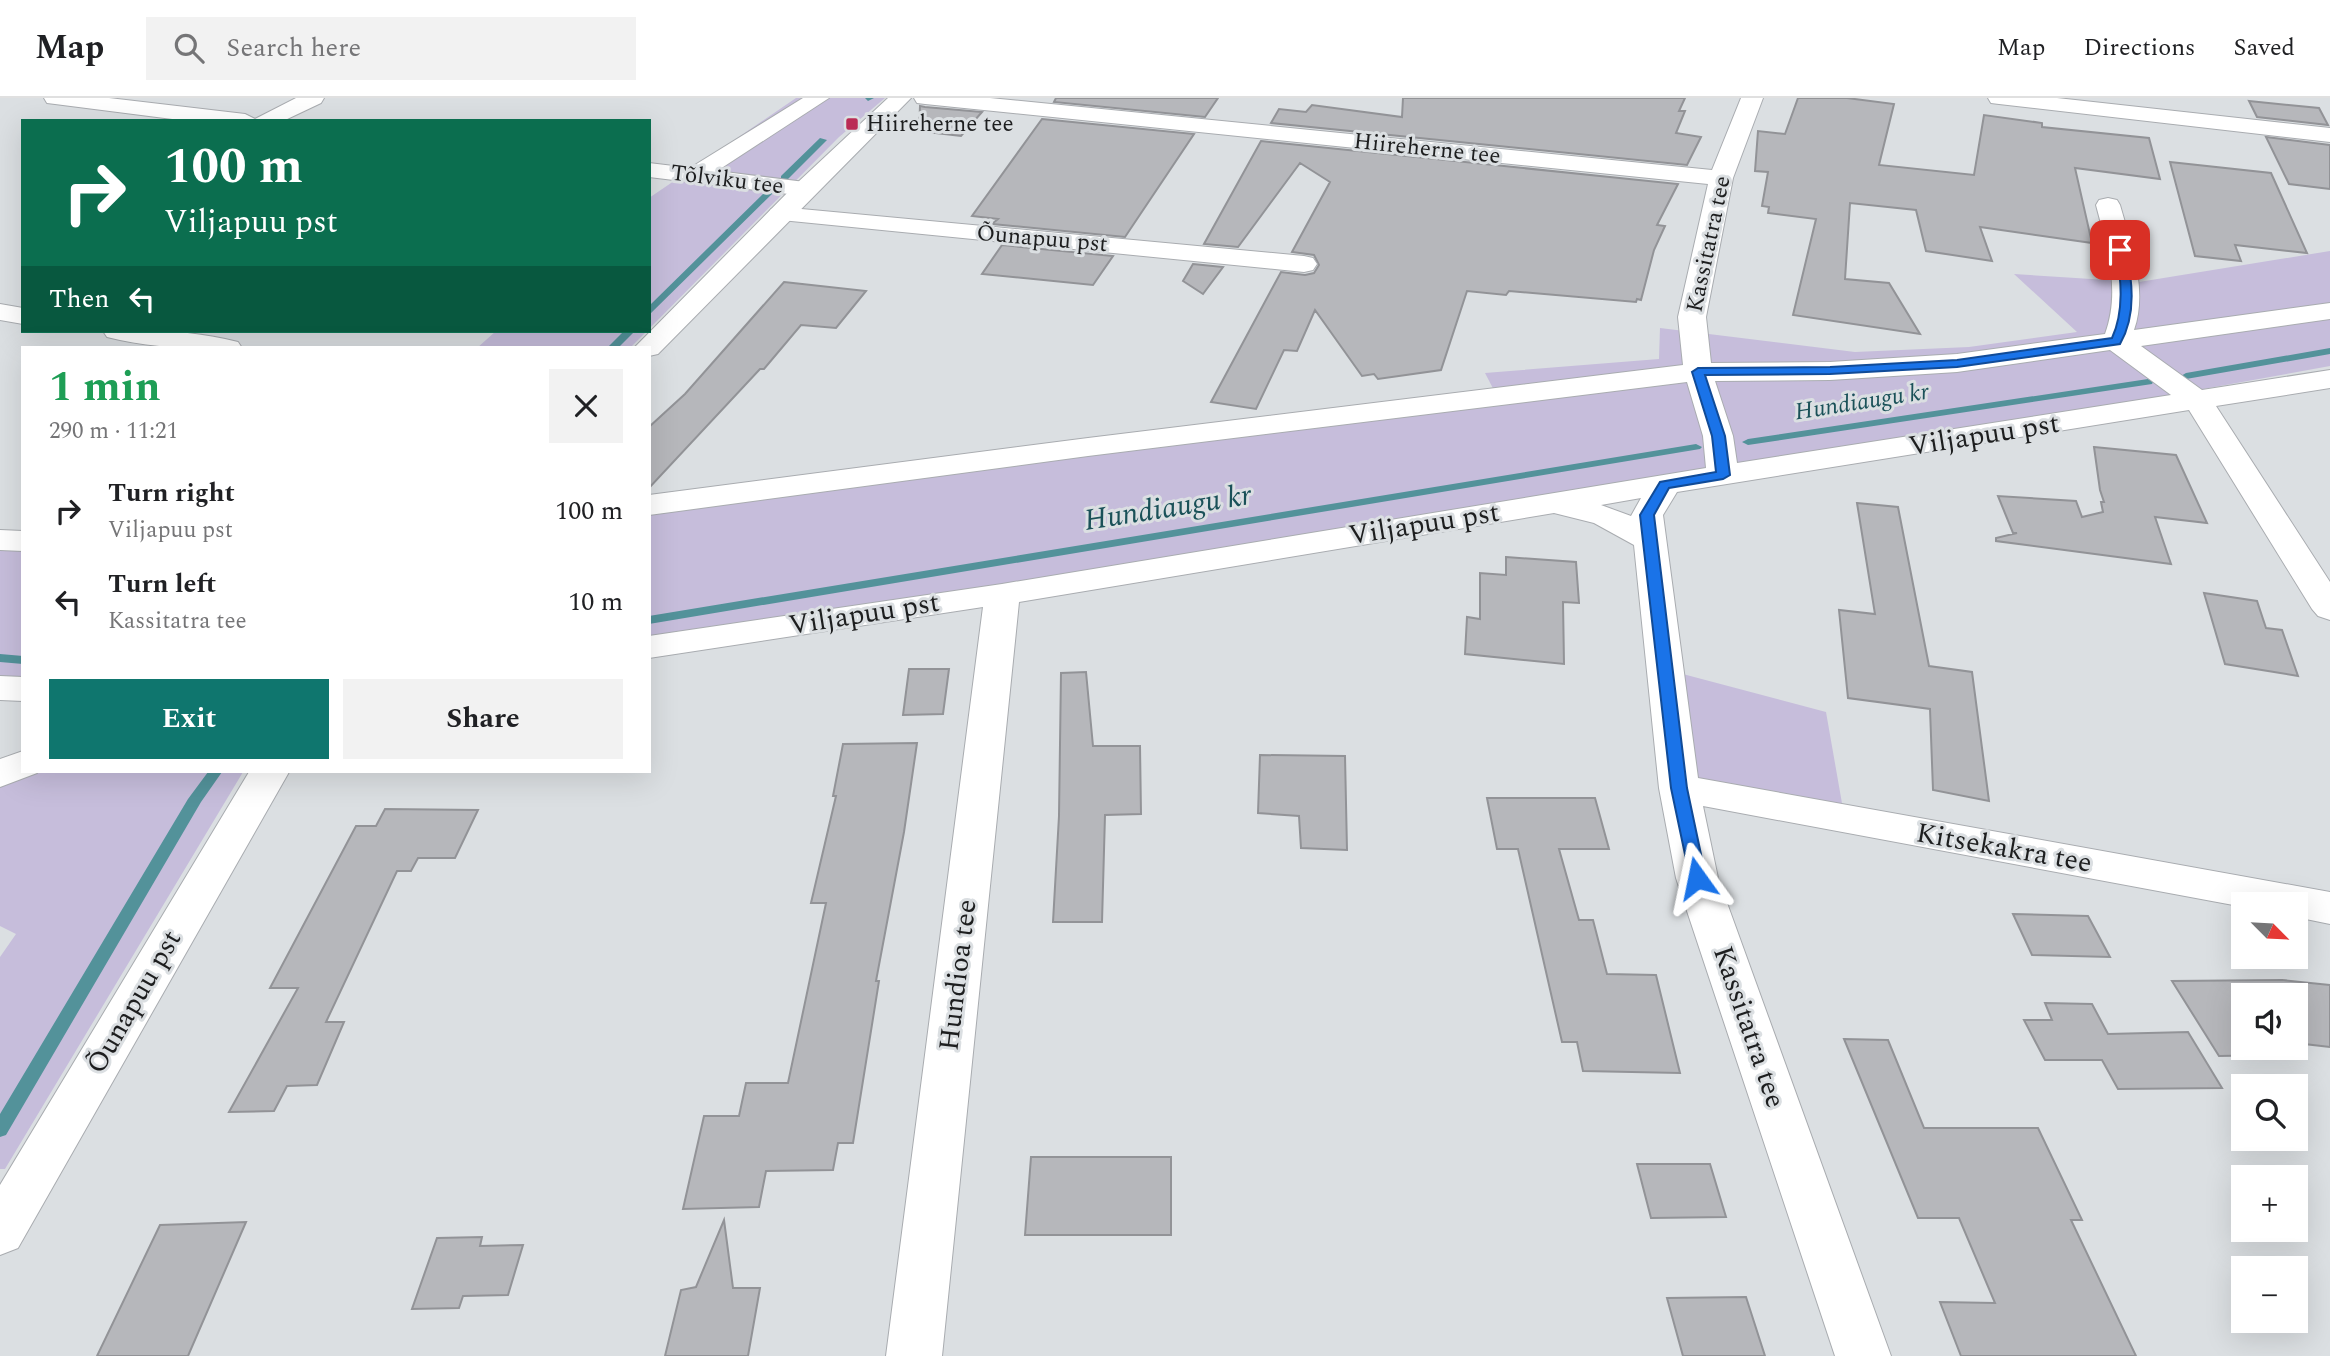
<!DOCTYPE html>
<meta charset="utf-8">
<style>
body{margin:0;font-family:Spectral,serif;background:#f2f2f2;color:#202124;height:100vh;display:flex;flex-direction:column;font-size:26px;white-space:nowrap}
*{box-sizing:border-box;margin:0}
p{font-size:23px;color:#757577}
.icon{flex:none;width:38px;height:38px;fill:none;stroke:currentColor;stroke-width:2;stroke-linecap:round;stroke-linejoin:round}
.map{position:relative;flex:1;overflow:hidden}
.sheet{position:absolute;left:21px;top:248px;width:630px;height:427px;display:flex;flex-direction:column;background:#fff;border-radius:0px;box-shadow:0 7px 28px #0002}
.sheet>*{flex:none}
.top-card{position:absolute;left:21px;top:21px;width:630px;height:214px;border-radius:0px;box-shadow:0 7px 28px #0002;background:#0b6e4f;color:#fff;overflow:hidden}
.needle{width:46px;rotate:114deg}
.buttons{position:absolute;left:2231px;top:794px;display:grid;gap:14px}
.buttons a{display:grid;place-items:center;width:77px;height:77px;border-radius:0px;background:#fff;box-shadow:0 7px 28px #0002;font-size:35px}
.pin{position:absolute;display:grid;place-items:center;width:60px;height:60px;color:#fff;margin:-30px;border-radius:14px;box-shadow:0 4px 10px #0006}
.me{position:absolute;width:77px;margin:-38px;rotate:348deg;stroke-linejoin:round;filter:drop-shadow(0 0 5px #0008)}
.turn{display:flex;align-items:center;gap:24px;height:147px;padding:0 28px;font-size:32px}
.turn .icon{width:91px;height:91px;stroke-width:2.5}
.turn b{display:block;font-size:49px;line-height:60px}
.then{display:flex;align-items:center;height:66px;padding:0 28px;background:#0003;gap:14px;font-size:26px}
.round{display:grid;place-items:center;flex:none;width:74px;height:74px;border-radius:0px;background:#f2f2f2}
.overview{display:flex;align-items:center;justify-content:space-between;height:119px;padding:0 28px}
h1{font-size:42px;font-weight:700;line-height:52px;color:#1e9e55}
.primary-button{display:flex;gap:14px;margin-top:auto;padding:14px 28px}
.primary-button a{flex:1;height:80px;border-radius:0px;background:#0f766e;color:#fff;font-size:28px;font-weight:700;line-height:80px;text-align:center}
.primary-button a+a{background:#f2f2f2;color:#202124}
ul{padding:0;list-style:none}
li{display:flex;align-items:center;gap:21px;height:91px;padding:0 28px}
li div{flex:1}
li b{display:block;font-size:26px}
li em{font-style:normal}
header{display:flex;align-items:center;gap:42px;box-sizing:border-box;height:98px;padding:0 35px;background:#fff;border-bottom:2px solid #e0e0e0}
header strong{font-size:33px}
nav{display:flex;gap:38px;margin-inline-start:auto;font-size:24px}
.search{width:490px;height:63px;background:#f2f2f2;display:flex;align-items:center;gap:18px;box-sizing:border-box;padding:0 24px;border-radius:0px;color:#757577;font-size:26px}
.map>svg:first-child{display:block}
</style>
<header>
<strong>Map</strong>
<div class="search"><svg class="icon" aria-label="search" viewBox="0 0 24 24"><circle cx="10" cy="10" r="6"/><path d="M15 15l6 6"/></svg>Search here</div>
<nav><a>Map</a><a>Directions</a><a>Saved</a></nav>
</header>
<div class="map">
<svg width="2330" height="1258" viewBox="0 0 2330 1258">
<rect width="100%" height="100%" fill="#dbdfe2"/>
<path fill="#c6bddb" d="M796 0H885L839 39 649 231V100Z
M2330 153V268C1772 370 1210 455 649 539V414L1498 300 1485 275 1659 261 1660 230 1855 254 1969 249 2077 234 2014 176 2139 184Z
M496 233H647L630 250H477Z
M0 450 23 452V584L0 582Z
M1679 575 1826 614 1843 711 1695 681Z
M28 674H243L5 1071H0V859L16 836 0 828V686Z"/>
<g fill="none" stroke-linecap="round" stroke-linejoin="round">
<path fill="#53929a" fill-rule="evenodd" d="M865 0H874L868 3Z
M820 40 827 42 787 82H781V78Z
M766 93 773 95 649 217V208Z
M624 233H635L618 250H607Z
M2330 250V256L2186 281 2181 278 2186 275Z
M2148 281 2153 284 2152 286 1748 347 1742 344 1748 341Z
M1696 346 1702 349 1700 351 649 526V518Z
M0 556 23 558V566L0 564Z
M208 674H222L201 704 6 1037 0 1039V1016L188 701Z"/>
</g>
<path fill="#b6b7bb" stroke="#929397" stroke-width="2" d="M1056 0H1218L1205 19 1054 4Z
M1403 0H1685L1679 13H1685L1676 35 1701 39 1687 67 1271 25 1279 11 1306 14 1312 7 1402 19Z
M1798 0H1847L1894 6 1879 67 1974 77 1984 17 2042 25V29L2149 40 2160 81 2075 70 2092 145 1980 129 1992 163 1926 153 1916 112 1850 105 1845 181 1889 185 1920 236 1793 217 1816 121 1768 115 1769 109 1762 108 1768 74 1755 73 1758 33 1785 36Z
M2249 3 2319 10 2328 27 2257 19Z
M920 8 925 9 982 14 961 38 919 33Z
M1042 21 1194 36 1125 139 992 126 998 121 972 118Z
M2266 39 2330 47V91L2289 86Z
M1261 43 1678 86 1657 127 1665 128 1654 152 1641 202 1637 201 1636 204 1509 193 1506 197 1467 193 1441 272 1378 281 1374 276 1362 278 1315 212 1297 253 1284 252 1256 311 1211 304 1281 174 1305 177 1314 175 1319 167 1314 157 1292 154 1330 84 1300 65 1238 149 1204 146Z
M2170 64 2271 75 2307 155 2235 147 2241 163 2195 158Z
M1002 147 1113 158 1093 187 982 176Z
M1193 166 1223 169 1203 196 1183 183Z
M784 184 866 193 836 230 801 227 764 271H760L649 390V329L685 296Z
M2094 349 2176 357 2207 425 2155 419 2171 466 1996 443V440L2017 435H2013L1998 398 2076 403 2082 419 2103 414 2101 404H2104L2100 392Z
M1857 405 1898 409 1929 568 1972 574 1989 703 1933 692 1930 611 1848 600 1839 512 1875 516Z
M1506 459 1576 464 1579 505 1563 504 1564 566 1465 556 1467 519 1480 521V475L1506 477Z
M2204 495 2257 503 2266 530 2282 532 2298 578 2225 566Z
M909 571H949L943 616 903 617Z
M1086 574 1093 648H1140L1141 716 1105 717 1102 824H1053L1059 718 1061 575Z
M917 645 904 734 876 883H879L853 1045H838L833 1072 766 1073 759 1109 683 1111 704 1018H739L746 985H788L826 805H811L836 698H833L843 646Z
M1260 657 1345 658 1347 752 1301 750 1299 718 1258 715Z
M1487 700H1595L1609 751H1559L1579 822H1593L1607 876 1656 877 1680 975 1583 973 1577 944H1562L1518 751H1497Z
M385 711 478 712 455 760H418L411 773H397L326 924H344L317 987 287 988 274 1013 229 1014 298 890H270L356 728H376Z
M2013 816 2088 818 2110 859 2032 857Z
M2282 882 2330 887V949L2296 945V898H2244V950H2268L2272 957 2219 958 2172 883Z
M2045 905 2092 906 2108 936 2188 934 2222 990 2118 991 2102 962H2045L2024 922H2052Z
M1844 941 1888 942 1924 1030H2038L2082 1122H2071L2136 1258H1961L1940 1204 1995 1205 1959 1120H1918Z
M1031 1059H1171V1137H1025Z
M1637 1066H1710L1726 1119 1651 1120Z
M724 1122 733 1190H760L748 1258H665L681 1192 696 1189Z
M246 1124 188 1258H97L160 1127Z
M482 1139 480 1148 523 1147 508 1197 463 1198 459 1210 412 1211 437 1140Z
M1746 1199 1765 1258H1683L1667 1200Z"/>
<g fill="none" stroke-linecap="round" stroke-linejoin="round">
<g stroke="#a9acb0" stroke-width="2">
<path id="minor" d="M44 0H109L245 16 255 21 296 0H324L321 5 283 23H188L55 6 47 5Z
M803 0H829L717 73 805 84 814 86 817 91 814 96 805 98 649 79V65L690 70Z
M914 0H990L1712 72 1741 0H1763L1733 80 1706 219 1711 265 1830 264 1957 256 2105 236C2121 193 2107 149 2096 107L2099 102 2108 100 2117 102 2120 107C2131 146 2148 192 2134 232L2330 205V221L2141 248 2202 292 2330 272V290L2216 308 2330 484V522L2318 518 2312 511 2189 312 1677 394 1663 417 1698 680 2330 794V826L2296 819V807H2244V809L1703 708 1718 780 1891 1258H1835L1676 780 1659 690 1634 447 1594 425 1554 415 1019 504 942 1258H886L983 509 649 560V538L1002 486 1706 370 1703 338 1687 284 1088 358 649 417V397L1088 340 1683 267 1678 219 1708 86 925 6 917 5ZM2110 252 2171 297 1737 365 1733 338 1715 283 1830 282 1957 274ZM1641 400 1631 418 1601 407Z
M1988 0H2057L2330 30V44L1999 6 1991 5Z
M780 109 1304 158 1313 160 1317 166 1313 172 1304 174 771 121 768 116 771 111Z
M0 206 23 210V226L0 222Z
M103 233C148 231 194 233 238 244L242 250C197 252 151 250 107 239Z
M0 432 23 433V453L0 452Z
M0 578 23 579V603L0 602Z
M23 653V674L37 675 0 689V661Z"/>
</g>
<g stroke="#a9acb0" stroke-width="2">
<path id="tertiary" d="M888 0H911L658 256 649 258V250H634L796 86Z
M249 674H289L18 1150 0 1157V1087Z"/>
</g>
<use href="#minor" fill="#fff" fill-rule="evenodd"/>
<use href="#tertiary" fill="#fff" fill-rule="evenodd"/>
</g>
<path fill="#1a73e8" stroke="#114b97" stroke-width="2" d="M2120 149 2125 152C2133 182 2136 218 2120 246L1957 269 1830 276 1705 277 1725 338 1730 377 1723 381 1669 390 1654 417 1687 690 1706 780 1704 785H1691L1671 690 1640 417 1660 384 1716 374 1712 338 1692 274 1698 270 1830 269 1957 262 2112 240C2124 214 2122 180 2115 152Z"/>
<rect fill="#ba2b55" stroke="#dbdfe2" stroke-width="2.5" x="845" y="19" width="14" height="14" rx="3.5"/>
<g text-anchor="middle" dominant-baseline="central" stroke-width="6" stroke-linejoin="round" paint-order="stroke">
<g font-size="23" fill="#1d1e1f" stroke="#dbdfe2" text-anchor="start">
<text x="866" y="26">Hiireherne tee</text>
</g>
<g font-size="23" fill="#1d1e1f" stroke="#dbdfe2">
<text transform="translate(1427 51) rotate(6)">Hiireherne tee</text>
<text transform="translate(727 82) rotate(7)">Tõlviku tee</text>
<text transform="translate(1042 141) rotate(5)">Õunapuu pst</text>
<text transform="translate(1709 146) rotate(-78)">Kassitatra tee</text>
</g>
<g font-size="24" font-style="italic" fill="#1a5158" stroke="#dbdfe2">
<text transform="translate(1862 304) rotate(-9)">Hundiaugu kr</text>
</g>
<g font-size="28" fill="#1d1e1f" stroke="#dbdfe2">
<text transform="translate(1984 337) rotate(-9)">Viljapuu pst</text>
<text transform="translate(1424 426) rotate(-9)">Viljapuu pst</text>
<text transform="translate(864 516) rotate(-9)">Viljapuu pst</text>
<text transform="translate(2004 750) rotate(10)">Kitsekakra tee</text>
<text transform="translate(958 877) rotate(-83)">Hundioa tee</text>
<text transform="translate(134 904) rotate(-60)">Õunapuu pst</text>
<text transform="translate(1749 929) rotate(71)">Kassitatra tee</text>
</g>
<g font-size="30" font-style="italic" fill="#1a5158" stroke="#dbdfe2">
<text transform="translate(1168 410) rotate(-9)">Hundiaugu kr</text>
</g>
</g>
</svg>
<div class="buttons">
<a><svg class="needle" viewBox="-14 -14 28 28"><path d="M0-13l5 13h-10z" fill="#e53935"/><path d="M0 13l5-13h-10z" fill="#757577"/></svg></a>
<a><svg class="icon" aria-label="sound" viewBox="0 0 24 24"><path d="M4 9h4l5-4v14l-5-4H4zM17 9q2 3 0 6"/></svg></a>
<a><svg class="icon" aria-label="search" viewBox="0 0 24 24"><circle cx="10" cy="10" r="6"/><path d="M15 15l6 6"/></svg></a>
<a>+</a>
<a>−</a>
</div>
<div class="pin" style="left:2120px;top:152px;background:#d93025"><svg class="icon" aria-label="arrive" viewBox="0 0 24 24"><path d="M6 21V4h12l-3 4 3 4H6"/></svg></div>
<svg class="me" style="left:1697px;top:780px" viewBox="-20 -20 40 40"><path d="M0-17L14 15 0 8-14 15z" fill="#1a73e8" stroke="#fff" stroke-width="4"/></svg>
<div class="top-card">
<div class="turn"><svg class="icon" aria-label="right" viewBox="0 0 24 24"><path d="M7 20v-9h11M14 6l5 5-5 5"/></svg><div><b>100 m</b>Viljapuu pst</div></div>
<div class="then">Then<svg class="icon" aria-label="left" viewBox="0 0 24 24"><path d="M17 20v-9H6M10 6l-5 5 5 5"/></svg></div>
</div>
<section class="sheet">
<div class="overview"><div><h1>1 min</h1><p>290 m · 11:21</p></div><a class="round"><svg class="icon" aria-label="close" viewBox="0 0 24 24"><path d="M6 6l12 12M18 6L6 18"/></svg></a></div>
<ul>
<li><svg class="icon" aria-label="right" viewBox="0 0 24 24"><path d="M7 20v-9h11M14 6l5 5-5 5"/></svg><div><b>Turn right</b><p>Viljapuu pst</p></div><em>100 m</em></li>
<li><svg class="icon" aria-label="left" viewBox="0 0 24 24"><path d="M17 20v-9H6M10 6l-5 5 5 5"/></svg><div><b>Turn left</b><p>Kassitatra tee</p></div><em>10 m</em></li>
</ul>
<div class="primary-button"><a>Exit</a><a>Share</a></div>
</section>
</div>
